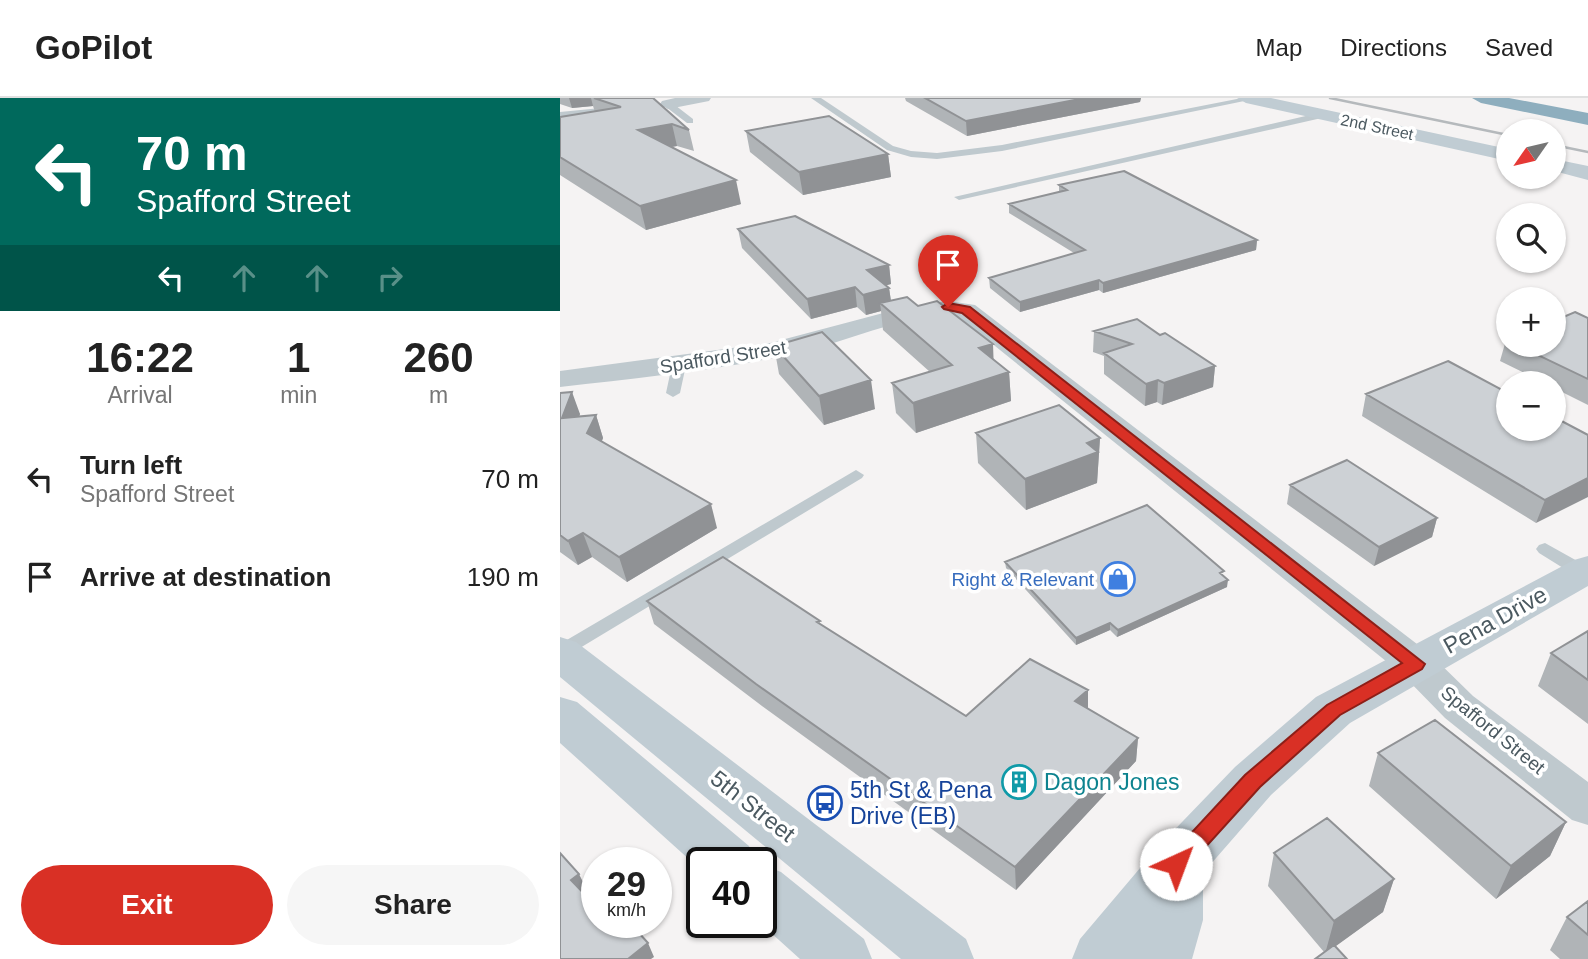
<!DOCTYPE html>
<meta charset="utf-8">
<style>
body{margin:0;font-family:Helvetica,sans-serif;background:#f6f6f6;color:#222;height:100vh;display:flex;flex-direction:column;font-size:26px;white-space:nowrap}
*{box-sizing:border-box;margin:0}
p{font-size:23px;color:#767676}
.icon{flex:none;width:38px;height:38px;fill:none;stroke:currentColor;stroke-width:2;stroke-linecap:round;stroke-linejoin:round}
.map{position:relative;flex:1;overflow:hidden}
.details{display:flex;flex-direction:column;background:#fff;width:560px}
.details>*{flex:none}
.top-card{background:#00695c;color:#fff;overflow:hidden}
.needle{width:46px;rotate:236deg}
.tools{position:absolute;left:936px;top:21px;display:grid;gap:14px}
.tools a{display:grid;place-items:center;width:70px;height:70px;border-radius:50%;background:#fff;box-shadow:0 2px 5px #0004;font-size:35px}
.speed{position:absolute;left:21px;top:749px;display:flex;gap:14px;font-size:35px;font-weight:700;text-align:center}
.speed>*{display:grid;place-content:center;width:91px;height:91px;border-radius:50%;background:#fff;box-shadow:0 2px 5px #0004;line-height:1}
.speed small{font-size:18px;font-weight:400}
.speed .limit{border:4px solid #111;border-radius:10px;background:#fff;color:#111}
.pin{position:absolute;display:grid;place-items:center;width:60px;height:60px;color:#fff;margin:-72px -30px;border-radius:50% 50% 50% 0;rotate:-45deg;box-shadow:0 0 7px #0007}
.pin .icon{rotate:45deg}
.me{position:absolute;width:77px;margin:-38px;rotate:43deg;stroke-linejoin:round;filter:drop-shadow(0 0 5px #0008)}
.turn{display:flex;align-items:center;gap:24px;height:147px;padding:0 21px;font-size:32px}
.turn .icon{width:91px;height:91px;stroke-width:2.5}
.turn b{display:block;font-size:49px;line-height:60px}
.lanes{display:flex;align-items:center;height:66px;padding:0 21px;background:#0003;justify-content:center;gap:35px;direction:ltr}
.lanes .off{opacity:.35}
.eta{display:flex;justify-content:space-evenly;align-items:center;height:119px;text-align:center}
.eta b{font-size:42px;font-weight:800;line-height:49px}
.button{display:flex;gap:14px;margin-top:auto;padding:14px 21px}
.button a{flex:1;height:80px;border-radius:42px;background:#d93025;color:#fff;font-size:28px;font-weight:800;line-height:80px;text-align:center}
.button a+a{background:#f6f6f6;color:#222}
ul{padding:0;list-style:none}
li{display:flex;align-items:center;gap:21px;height:98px;padding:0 21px}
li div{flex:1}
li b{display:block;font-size:26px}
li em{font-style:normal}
header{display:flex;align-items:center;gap:42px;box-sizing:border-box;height:98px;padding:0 35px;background:#fff;border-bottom:2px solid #e0e0e0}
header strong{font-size:33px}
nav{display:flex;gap:38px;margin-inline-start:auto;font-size:24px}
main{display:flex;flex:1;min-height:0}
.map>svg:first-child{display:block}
</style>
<header>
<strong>GoPilot</strong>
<nav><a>Map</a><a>Directions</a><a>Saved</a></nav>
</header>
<main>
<section class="details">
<div class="top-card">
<div class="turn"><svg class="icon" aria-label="left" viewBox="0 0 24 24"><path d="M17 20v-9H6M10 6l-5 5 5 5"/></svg><div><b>70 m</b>Spafford Street</div></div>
<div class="lanes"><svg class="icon" aria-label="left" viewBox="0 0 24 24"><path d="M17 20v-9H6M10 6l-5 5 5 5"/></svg><svg class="icon off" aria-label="ahead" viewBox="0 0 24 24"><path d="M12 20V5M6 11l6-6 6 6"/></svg><svg class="icon off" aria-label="ahead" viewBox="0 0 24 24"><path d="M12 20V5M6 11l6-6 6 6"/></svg><svg class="icon off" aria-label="right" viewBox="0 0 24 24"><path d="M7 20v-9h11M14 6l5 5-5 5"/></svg></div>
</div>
<div class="eta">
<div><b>16:22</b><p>Arrival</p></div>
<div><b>1</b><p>min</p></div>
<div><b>260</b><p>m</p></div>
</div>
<ul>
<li><svg class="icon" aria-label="left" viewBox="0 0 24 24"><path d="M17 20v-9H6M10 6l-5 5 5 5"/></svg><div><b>Turn left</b><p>Spafford Street</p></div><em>70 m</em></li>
<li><svg class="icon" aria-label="arrive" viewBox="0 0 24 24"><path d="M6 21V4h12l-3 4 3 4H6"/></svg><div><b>Arrive at destination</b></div><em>190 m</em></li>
</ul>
<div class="button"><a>Exit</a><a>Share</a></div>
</section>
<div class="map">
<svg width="1028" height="861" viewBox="0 0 1028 861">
<rect width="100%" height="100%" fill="#f5f3f3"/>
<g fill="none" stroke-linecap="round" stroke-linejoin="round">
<path fill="#bfc9ce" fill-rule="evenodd" d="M251 0H261L333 48 351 53 377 55 442 47 682 0 694 1 442 53 377 61 351 59 327 52Z
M111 4 133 21V25H127L106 9 94 11 90 8Z
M41 10 60 15C53 18 12 18 0 20V14Z
M763 14 766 19 399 102 394 99Z
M119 263 126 267 120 295 113 299 106 295 112 267Z
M296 372 304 377 302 380 0 562V546Z
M985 445 1028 469V479L1016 478 979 455 976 451 979 447Z"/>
<path fill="#bfc9ce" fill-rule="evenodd" d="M115 0H151L149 3 108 11 100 6 102 3Z
M388 203 415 207 870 556 913 598 1028 684V727L1012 722 885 620 842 576 399 219C344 215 291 243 238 255 160 272 80 280 0 289V273L210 245 346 209Z"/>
<path fill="#c0ccd3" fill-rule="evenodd" d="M677 0H711L948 51V63L686 5Z
M994 61 1028 68V82L994 73Z
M1028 458V488L790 625 711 697 643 775V822L632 861H512L520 841 597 750 675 669 756 599 1014 462Z
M0 539 16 544 406 841 414 861H341L0 579Z
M0 599 17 604 189 748 197 765H142V773L0 645Z
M201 766 221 774 304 841 312 861H240L199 824H201Z"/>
<path fill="#8eaebe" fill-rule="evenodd" d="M912 0H949L1028 15V27L921 5Z"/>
<path stroke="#b5b9bc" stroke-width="2.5" d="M770 0 948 37
M994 47 1028 54"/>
</g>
<path fill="#b0b4b7" d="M0 0H93L129 32 134 53 117 48 111 49 181 106 86 132 0 77V19L35 14 33 8 12 10 0 6Z
M345 0H581L580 4 407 38 346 3Z
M186 33 328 56 331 79 243 97 190 54Z
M499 87 697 142 696 152 543 195 539 192 460 214 430 190 429 180 514 155 449 115V106L499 94Z
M178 131 329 167 331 186 326 187 329 190 331 203 358 208 433 261 449 274 451 303 356 335 336 315 332 285 370 274 323 232 321 213 306 217 297 209 251 221 182 150Z
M1028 220V307L994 290V285H985L940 263 946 242 948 241V247H994Z
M534 233 600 237 655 268 653 289 602 307 597 304 585 308 544 276V258L533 254Z
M214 248 315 311 264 327 219 276Z
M0 295 20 316 19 319 36 317 43 340 42 343 157 430 67 484 32 459 18 467 0 454Z
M806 296 1028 337 976 425 802 318Z
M416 335 540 340 537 385 466 412 418 365Z
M730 387 877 420 872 439 814 468 727 406Z
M445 464 663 478 667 489 557 539 550 532 516 547 446 470Z
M87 503 260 523V526L406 618 528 611 578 640 576 663 456 792 202 608 94 526Z
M1028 533V626L978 588 991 555Z
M818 655 1006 724 990 758 936 801 809 688Z
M714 755 834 781 823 814 775 848 764 854 708 788Z
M1028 803V861H1000L990 852 1007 819Z"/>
<path fill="#909295" d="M9 0H31L33 8 12 10Z
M525 0H581L580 4 407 38 406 23Z
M112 26 117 48 84 54 78 32Z
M328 56 331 79 243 97 239 74Z
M176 82 181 106 86 132 80 108Z
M697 142 696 152 543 195V185Z
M329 167 331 186 310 192 307 172Z
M539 182V192L460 214V204Z
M295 189 297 209 251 221 247 201Z
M329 190 332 210 320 205 321 213 306 217 303 197Z
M433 246 434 274 419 250Z
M655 268 653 289 602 307 604 285Z
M449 274 451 303 356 335 353 305Z
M311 282 315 311 264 327 259 298Z
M598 282 597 304 585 308 586 286Z
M12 294 20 316 10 342 2 320Z
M36 317 43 340 35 358 27 335Z
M540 340 537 385 466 412 465 381 527 345Z
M1028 380V399L976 425 985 402Z
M151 406 157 430 67 484 59 459Z
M877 420 872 439 814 468 819 449Z
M23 435 32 459 18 467 8 443Z
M668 482 667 489 557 539 558 532Z
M550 525V532L516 547V540Z
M528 592V615L515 603Z
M578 640 576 663 456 792 455 769Z
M1006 724 990 758 936 801 951 768Z
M19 776 26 790 18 796 11 782Z
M834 781 823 814 765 856 774 823Z
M88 845 94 859 91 861H68Z"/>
<path fill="#cdd1d5" stroke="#909295" stroke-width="2" d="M34 0H93L129 32 112 26 78 32 176 82 80 108 0 59V19L61 9Z
M365 0H525L406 23Z
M269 18 328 56 239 74 186 33Z
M564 73 697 142 543 185 539 182 460 204 429 180 525 152 449 106 507 92 499 87Z
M235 118 329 167 307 172 329 190 303 197 295 189 247 201 178 131Z
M347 199 358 208 377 203 433 246 419 250 449 274 353 305 332 285 392 267 320 205Z
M1015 214 1028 220V281L957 247H994V223Z
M577 221 600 237 605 235 655 268 604 285 598 282 586 286 544 255 572 246 534 233Z
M262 234 311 282 259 298 214 248Z
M888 263 948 295V331H994V319L1028 337V380L985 402 806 296Z
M12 294 2 320 36 317 27 335 151 406 59 459 23 435 8 443 0 437V295Z
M499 307 540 340 527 345 538 354 465 381 416 335Z
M787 362 877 420 819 449 730 387Z
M587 407 664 473 660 475 668 482 558 532 550 525 516 540 445 464Z
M163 459 260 523 257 524 406 618 470 561 528 592 515 603 578 640 455 769 196 586 87 503Z
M1028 533V582L991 555Z
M875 622 1006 724 951 768 818 655Z
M767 720 834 781 774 823 714 755Z
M0 755 19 776 11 782 37 809V824H51L57 830 64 824H69L88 845 68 861H0Z
M1028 803V837L1007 819Z
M774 847 787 861H755Z"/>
<path fill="#d93025" stroke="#8d1f18" stroke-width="2" d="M388 205 410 209 865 566 862 571 780 617 700 689 624 773 616 776 608 773 604 766 608 760 685 677 767 607 842 565 402 215 384 211 382 209Z"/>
<defs>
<g id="shop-ring" transform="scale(1.75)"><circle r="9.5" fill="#fff" stroke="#3f7fe0" stroke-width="1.5"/><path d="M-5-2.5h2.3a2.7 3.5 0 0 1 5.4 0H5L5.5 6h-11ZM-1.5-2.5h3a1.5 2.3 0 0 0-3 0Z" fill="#3f7fe0"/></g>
<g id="building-ring" transform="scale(1.75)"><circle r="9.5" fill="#fff" stroke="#0f9aa8" stroke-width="1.5"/><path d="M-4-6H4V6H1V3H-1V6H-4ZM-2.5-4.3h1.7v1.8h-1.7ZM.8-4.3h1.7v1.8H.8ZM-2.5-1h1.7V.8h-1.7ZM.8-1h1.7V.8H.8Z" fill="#0f9aa8"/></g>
<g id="bus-ring" transform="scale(1.75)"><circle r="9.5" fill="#fff" stroke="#1a4fb4" stroke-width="1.5"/><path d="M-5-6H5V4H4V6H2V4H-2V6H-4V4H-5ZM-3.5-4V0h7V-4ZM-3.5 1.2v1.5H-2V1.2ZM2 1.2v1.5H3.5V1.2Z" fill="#1a4fb4"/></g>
</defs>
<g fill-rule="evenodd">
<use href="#shop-ring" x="558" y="481"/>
<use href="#building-ring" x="459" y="684"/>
<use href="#bus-ring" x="265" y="705"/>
</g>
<g text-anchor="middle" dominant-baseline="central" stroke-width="7" stroke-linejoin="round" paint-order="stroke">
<g font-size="16" fill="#4b5960" stroke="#fff">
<text transform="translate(817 29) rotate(12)">2nd Street</text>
</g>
<g font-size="19" fill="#4b5960" stroke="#fff">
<text transform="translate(163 259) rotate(-9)">Spafford Street</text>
<text transform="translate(933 632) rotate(39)">Spafford Street</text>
</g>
<g font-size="19" fill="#366cbe" stroke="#fff" text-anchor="end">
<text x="534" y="481">Right &amp; Relevant</text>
</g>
<g font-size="23" fill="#4b5960" stroke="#fff">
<text transform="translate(935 522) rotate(-29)">Pena Drive</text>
<text transform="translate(193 708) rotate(38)">5th Street</text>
</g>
<g font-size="23" fill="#0d838f" stroke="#fff" text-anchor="start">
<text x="484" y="684">Dagon Jones</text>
</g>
<g font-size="23" fill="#164399" stroke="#fff" text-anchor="start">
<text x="290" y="692">5th St &amp; Pena<tspan x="290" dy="26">Drive (EB)</tspan></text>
</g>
</g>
</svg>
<div class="tools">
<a><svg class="needle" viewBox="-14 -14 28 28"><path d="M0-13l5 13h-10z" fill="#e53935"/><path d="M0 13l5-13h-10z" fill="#767676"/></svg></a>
<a><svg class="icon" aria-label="search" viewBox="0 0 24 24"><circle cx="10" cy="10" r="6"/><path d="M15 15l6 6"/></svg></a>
<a>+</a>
<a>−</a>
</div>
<div class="speed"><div>29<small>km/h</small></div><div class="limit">40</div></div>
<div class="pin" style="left:388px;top:209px;background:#d93025"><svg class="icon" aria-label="arrive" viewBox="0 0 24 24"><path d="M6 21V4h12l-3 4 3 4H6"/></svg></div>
<svg class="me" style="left:616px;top:766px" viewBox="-20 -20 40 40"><circle r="19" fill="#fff"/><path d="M0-13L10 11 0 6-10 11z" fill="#d93025"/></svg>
</div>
</main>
